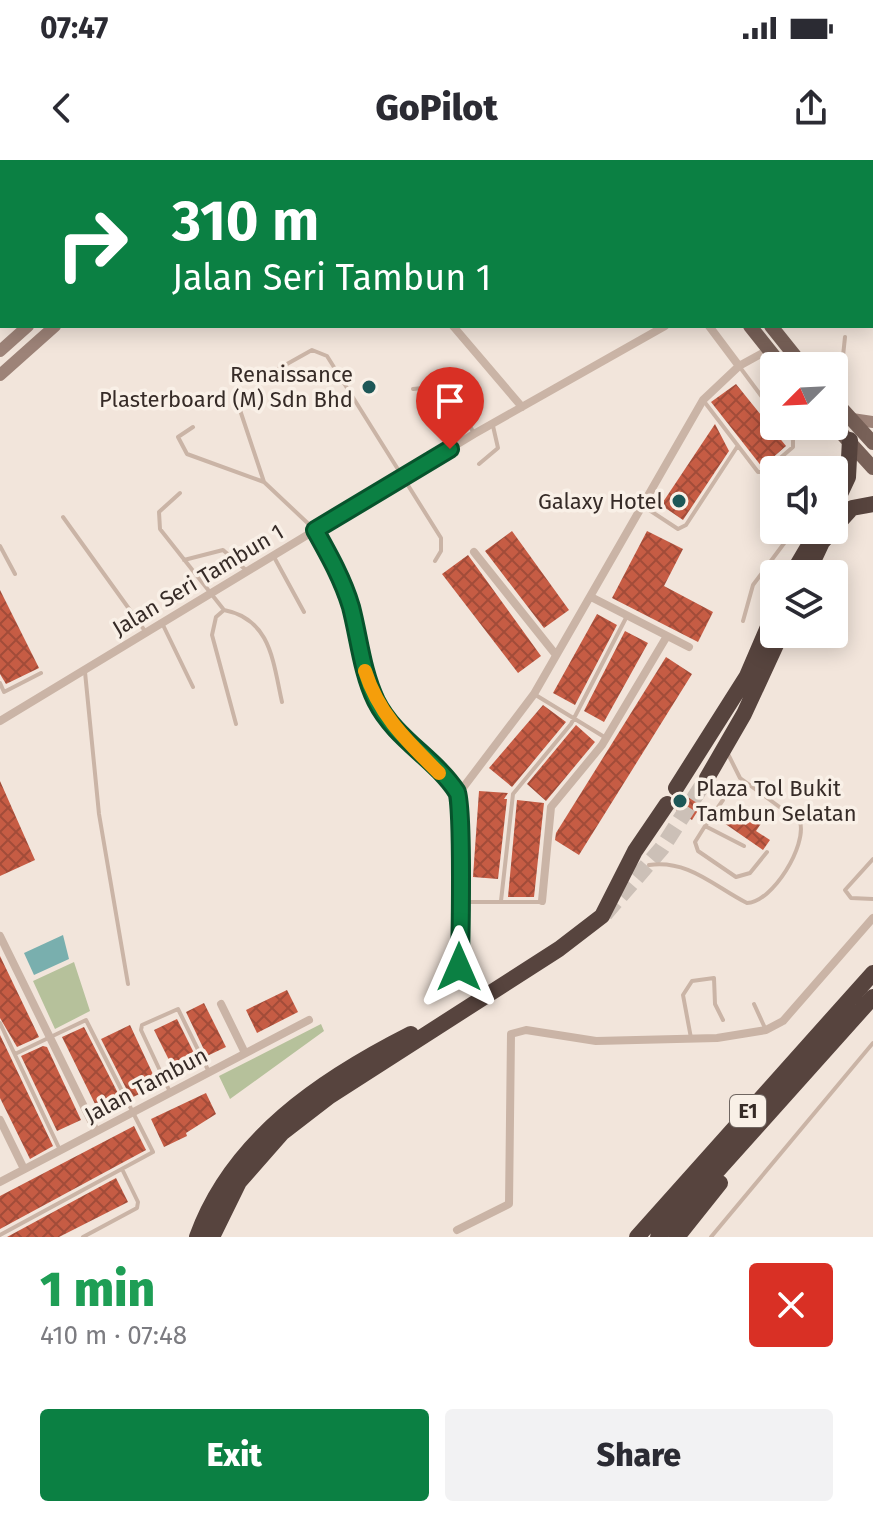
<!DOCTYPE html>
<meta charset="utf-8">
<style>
body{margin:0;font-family:"Fira Sans",sans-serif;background:#f2f2f3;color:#2b2b33;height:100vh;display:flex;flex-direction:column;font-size:30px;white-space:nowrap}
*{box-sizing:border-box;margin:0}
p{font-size:26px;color:#7c7c81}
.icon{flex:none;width:44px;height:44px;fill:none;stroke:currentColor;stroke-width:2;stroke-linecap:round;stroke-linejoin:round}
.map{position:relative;height:1077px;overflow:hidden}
.panel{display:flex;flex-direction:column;background:#fff;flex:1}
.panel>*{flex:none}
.hud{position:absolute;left:0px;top:0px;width:874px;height:168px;box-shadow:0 4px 20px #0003;background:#0b8043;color:#fff;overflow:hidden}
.needle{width:52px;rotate:246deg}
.controls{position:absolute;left:760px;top:192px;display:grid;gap:16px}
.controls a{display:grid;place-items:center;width:88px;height:88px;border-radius:8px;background:#fff;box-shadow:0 4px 20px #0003;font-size:40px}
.pin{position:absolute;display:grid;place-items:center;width:68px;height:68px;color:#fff;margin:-82px -34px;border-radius:50% 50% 50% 0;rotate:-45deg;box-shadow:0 0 8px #0007}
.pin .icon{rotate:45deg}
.me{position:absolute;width:88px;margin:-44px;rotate:0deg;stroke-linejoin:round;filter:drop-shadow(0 0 6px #0008)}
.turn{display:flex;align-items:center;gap:28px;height:168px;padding:0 40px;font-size:36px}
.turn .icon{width:104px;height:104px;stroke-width:2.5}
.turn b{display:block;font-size:56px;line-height:68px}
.round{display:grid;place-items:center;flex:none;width:84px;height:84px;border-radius:8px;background:#f2f2f3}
.head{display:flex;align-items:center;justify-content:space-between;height:136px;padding:0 40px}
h1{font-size:48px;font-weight:800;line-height:60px;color:#1e9e55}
.button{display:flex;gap:16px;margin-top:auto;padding:16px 40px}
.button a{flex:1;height:92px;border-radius:8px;background:#0b8043;color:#fff;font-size:32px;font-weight:800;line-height:92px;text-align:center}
.button a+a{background:#f2f2f3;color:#2b2b33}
.status{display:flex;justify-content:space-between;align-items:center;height:56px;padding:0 40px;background:#fff;direction:ltr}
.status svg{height:22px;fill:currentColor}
header{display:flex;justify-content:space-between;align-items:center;height:104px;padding:0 40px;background:#fff;font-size:36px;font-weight:800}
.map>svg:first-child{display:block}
</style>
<div class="status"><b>07:47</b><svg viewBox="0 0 49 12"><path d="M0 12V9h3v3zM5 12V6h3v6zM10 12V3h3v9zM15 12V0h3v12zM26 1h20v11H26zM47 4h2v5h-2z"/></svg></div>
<header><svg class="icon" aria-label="back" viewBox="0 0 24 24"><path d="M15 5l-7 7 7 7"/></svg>GoPilot<svg class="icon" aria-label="share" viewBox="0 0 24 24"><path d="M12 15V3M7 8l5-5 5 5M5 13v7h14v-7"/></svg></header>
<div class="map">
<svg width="873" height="1077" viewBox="0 0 873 1077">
<defs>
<pattern id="building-cross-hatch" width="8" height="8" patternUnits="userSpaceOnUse" patternTransform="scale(2)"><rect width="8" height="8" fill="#c65c44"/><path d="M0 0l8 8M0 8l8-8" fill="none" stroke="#a24c39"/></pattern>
</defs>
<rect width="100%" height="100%" fill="#f2e5db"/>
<path fill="#b6c19b" d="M74 802 90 851 55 869 33 821Z
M321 864 324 871 230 939 219 916Z"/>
<path fill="#79afae" d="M63 775 69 799 34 815 24 793Z"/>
<path fill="url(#building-cross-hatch)" d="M736 224 786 286 762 307 711 242Z
M715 264 729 291 683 360 661 345Z
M512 371 569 450 544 468 485 391Z
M647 371 683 389 664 426 713 452 698 482 612 438Z
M468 395 541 496 518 513 442 414Z
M0 430 39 508 6 524 0 514Z
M597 454 617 465 575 545 553 533Z
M625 471 648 483 604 562 584 551Z
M666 497 692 514 579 695 555 680 556 673Z
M543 545 566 562 512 627 489 608Z
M576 565 595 582 546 641 527 624Z
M0 621 35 700 0 716Z
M479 631 508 633 504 639H507L498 719 473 717Z
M685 634 702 644 692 660 676 650 677 639Z
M517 640 544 643 534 737H508Z
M755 653 764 659 756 671 770 680 763 690 724 663 730 654 746 665Z
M0 796 39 877 17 887 0 858Z
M287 830 298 852 257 873 246 850Z
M204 843 226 887 207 896 186 852Z
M177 859 200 905 177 916 154 870Z
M130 865 158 925 131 938 101 879Z
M84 867 121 939 98 950 62 877Z
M0 875 53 986 30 999 0 938Z
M43 886 47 887 81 960 57 971 21 896Z
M206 933 216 954 186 973 187 976 164 987 151 959Z
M134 966 146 990 0 1069V1036Z
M116 1018 128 1042 59 1077H7Z"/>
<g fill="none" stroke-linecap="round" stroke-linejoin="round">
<path stroke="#ccc0b7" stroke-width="16" stroke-dasharray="16 8" stroke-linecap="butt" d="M605 754 662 688 707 618"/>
<path stroke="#cab4a6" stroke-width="4" d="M739 206 774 253
M833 206 843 196 845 177
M262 218 312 190 327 196 441 378V391L435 401
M413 229C449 224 460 244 474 274
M236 238 264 322
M703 240 758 312H764L793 287V280L784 266
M193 267 178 277 187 294 264 322 315 370
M479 304 498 288 493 266
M834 315 843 306
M180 333 159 352 160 369 224 450C271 459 273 502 282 542
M643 346 678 369 686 365 737 287
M63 357 145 471
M0 386 15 414
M274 397 304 452
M184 400 223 390 247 411
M224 450 216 457 212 475 236 564
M743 461 753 425 794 370
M162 463 193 527
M85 512 99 654 128 824
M0 523 4 532 41 513
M534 534 606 578
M710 620 719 626 723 640 705 666 744 686
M705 666 695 682 698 691 736 717 750 713 767 692
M873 699 845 730 851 738 873 739
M649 705C688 699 715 727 747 743 773 742 807 685 800 662L740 618 727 592
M501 741 513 634 571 564 627 456
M461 742H540
M754 844 765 868
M0 863 60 990
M691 878 683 835 692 821 714 818 715 844 723 860
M170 932 141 870 142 865 178 849 209 912
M0 1075 153 992 86 860 15 894
M83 1077 137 1048 138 1042 123 1011
M711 1077 873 883"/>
<path stroke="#cab4a6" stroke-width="8" d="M453 166 522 247
M709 166 739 206
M315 370C329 395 343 420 351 447 359 476 361 507 374 535 392 576 433 596 457 632 463 640 461 790 459 807
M474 392 556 495
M591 437 689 487
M0 561 474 274 665 166
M459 633 534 534 703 240 739 206 768 190
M542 741 551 647 602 585 667 476
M0 776 96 971
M221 844 245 893
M0 960 24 1009
M0 1022 309 860
M457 1070 509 1044 511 874 526 870 596 881 717 878 766 870 783 861 873 758"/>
<path stroke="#9d8378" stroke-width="12" d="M215 2 217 0
M241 2 243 0
M0 191 28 166
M0 215 55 166
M852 259 873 262"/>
<path stroke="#786158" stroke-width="14" d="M662 0 663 2
M682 0 683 2
M750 166 782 206
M771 166 803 206
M834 240 873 283
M834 265 873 308"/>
<path stroke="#57443e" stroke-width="16" d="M834 347 848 317 850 280
M834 368 852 348 873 344
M792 414 818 370
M807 414 822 382 833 370
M707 618 744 554 781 474
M676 628 747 516 774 453
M197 1077C232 979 322 919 411 874
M212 1077 239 1022 282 973 330 936 559 789 602 756 635 691 667 644
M637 1077 873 813
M658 1077 873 837
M677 1077 720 1023"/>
</g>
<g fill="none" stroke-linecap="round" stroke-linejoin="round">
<g stroke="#07532c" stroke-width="20">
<path id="route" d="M450 289 315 370C329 395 343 420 351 447 359 478 362 512 376 541 395 579 435 598 457 632 463 640 461 790 459 807"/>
</g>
<use href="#route" stroke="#0b8043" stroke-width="14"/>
<path stroke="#f59e0b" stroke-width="14" d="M365 511C379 555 407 581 439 613"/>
</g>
<g fill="#1d5757" stroke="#f9f0e7" stroke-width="3">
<circle cx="369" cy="227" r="8"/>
<circle cx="679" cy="341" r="8"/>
<circle cx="680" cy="641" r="8"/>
</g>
<g text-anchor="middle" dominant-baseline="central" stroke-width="7" stroke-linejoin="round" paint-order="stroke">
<rect fill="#f9f0e7" stroke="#706661" stroke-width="2" x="730" y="935" width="36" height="32" rx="6"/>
<g font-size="20" font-weight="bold" fill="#362b27">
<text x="748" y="951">E1</text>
</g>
<g font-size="22" fill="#362b27" stroke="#f9f0e7" text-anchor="end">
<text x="353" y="214">Renaissance<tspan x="353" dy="25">Plasterboard (M) Sdn Bhd</tspan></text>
<text x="663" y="341">Galaxy Hotel</text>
<text x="696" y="628" text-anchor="start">Plaza Tol Bukit<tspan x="696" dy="25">Tambun Selatan</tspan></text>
</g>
<g font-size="22" fill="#362b27" stroke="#f9f0e7">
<text transform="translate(198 420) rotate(-31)">Jalan Seri Tambun 1</text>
<text transform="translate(146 925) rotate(-28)">Jalan Tambun</text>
</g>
</g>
</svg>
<div class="controls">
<a><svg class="needle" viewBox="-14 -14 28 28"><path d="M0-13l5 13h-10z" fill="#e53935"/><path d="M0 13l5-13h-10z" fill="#7c7c81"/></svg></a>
<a><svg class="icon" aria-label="sound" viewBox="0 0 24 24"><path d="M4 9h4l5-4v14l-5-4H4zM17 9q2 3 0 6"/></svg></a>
<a><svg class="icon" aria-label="layers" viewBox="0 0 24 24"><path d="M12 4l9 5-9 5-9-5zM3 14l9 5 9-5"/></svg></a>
</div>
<div class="pin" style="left:450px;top:289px;background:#d93025"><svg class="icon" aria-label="arrive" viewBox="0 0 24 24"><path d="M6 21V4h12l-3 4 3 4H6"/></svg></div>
<svg class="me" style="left:459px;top:807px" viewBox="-20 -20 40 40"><path d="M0-17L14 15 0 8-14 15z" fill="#0b8043" stroke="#fff" stroke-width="4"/></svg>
<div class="hud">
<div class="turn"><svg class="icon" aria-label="right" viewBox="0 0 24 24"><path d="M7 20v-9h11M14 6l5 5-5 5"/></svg><div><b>310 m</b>Jalan Seri Tambun 1</div></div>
</div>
</div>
<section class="panel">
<div class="head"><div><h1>1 min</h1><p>410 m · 07:48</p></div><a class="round" style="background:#d93025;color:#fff"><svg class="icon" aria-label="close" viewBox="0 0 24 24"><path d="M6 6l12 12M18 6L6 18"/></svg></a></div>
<div class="button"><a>Exit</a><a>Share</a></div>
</section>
